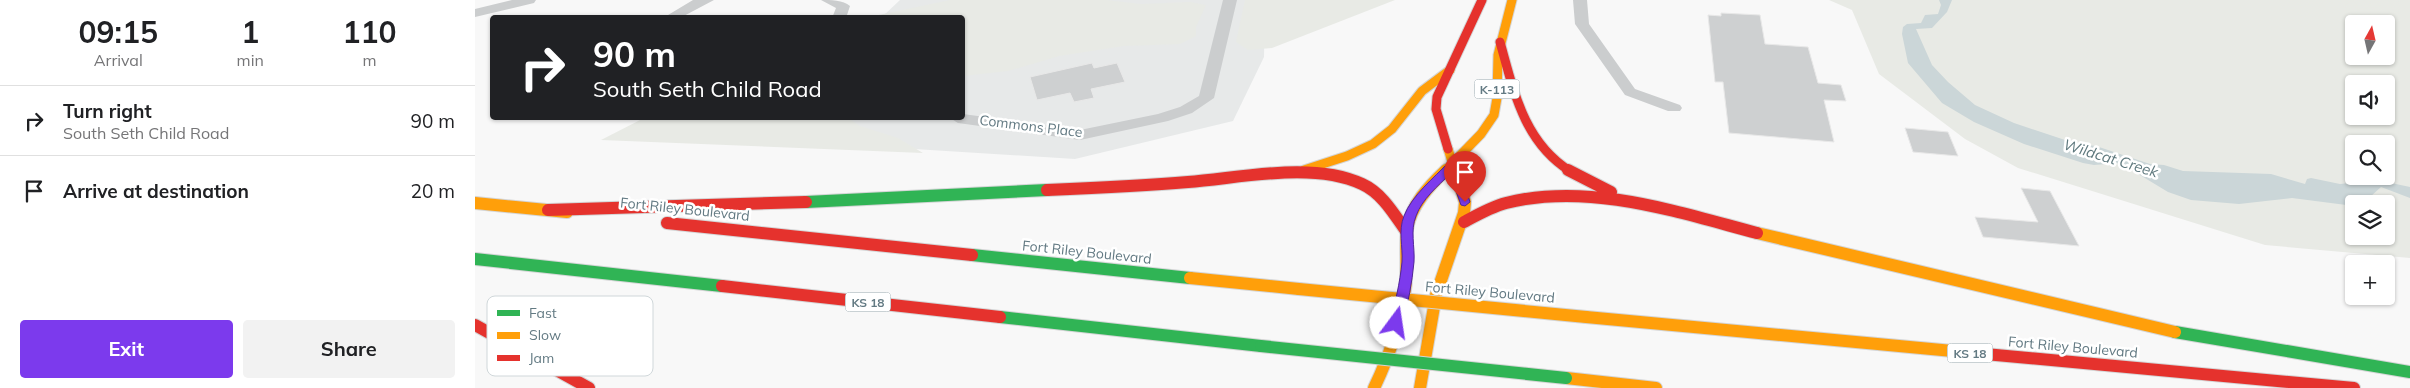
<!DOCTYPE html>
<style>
body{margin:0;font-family:Mulish,sans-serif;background:#f2f2f2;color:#202124;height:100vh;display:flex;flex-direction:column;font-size:19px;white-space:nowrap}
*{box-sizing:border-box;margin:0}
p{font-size:16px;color:#757577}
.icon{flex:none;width:28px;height:28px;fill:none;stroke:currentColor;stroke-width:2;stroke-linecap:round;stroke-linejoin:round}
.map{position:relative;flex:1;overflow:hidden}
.sheet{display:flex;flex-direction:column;background:#fff;width:475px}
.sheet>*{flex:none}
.hud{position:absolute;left:15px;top:15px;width:475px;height:105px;border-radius:5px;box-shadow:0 1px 4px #0004;background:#202124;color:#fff;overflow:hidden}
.needle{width:32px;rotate:8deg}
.controls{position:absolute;left:1870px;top:15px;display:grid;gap:10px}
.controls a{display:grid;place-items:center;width:50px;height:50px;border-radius:5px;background:#fff;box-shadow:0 1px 4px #0004;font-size:25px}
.pin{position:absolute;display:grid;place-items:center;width:42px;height:42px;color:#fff;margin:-51px -21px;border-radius:50% 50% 50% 0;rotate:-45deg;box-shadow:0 0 5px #0007}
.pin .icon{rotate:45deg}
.me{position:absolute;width:55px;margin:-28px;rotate:14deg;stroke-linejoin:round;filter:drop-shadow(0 0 4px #0008)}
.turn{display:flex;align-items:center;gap:18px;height:105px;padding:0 20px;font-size:22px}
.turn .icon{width:65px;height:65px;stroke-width:2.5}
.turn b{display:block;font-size:35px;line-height:42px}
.eta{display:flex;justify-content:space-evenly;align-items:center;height:85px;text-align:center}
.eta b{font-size:30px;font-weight:700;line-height:35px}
.primary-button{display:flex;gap:10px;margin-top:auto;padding:10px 20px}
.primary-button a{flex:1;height:58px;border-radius:5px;background:#7c3aed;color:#fff;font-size:20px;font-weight:700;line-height:58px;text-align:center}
.primary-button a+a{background:#f2f2f2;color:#202124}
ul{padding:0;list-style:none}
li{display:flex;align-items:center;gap:15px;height:70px;padding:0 20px;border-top:1px solid #e0e0e0}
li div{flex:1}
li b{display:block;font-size:19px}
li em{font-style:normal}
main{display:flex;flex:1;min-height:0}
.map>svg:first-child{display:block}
</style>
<main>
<section class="sheet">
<div class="eta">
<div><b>09:15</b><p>Arrival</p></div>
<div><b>1</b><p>min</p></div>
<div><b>110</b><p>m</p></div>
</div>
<ul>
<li><svg class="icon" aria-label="right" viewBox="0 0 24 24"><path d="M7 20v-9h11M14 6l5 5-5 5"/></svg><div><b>Turn right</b><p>South Seth Child Road</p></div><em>90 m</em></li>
<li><svg class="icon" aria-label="arrive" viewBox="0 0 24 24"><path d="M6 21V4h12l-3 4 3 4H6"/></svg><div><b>Arrive at destination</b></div><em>20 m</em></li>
</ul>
<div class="primary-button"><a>Exit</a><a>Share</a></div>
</section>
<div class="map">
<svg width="1935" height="388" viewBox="0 0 1935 388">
<rect width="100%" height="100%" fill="#f8f8f8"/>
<path fill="#e7e9e9" d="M425 0H790L789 57 758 121 600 159 281 139 304 118H488V18L407 17Z"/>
<path fill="#e8eae5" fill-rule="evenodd" d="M475 0H631L666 4 715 2 731 5 721 27V36L705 44 649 46 584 56 533 71 488 76V18L394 17Z
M770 0H920L797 48 773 50 761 42Z
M1354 0H1935V258L1790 245 1543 168 1490 139 1404 74 1377 10ZM1879 24H1911V56H1879ZM1879 84H1911V116H1879ZM1879 144H1911V176H1879ZM1879 204H1911V236H1879Z
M169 118H373L385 126 423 138 448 153 126 140Z"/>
<path fill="#cbd6d8" d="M1464 0H1477L1472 12 1457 28 1441 29 1457 65 1473 82 1500 105 1539 123 1602 144 1621 146 1675 164 1689 165 1708 171 1796 174 1830 184 1832 179 1836 178 1865 184 1902 180 1935 187V198L1906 187 1895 197 1900 204H1879V206L1817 198 1764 204 1716 200 1693 192 1645 163 1619 165 1608 163 1549 144 1499 122 1467 103 1433 63 1427 34 1428 27 1432 24 1446 23 1450 15 1463 14 1466 5Z"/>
<path fill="#ced0d1" stroke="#e8e8e8" d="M1246 13 1285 15 1290 44 1333 47 1343 83 1366 85 1371 101 1349 100 1359 142 1254 133 1248 82H1240L1233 15 1246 16Z
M617 63 619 68 642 63 650 82 616 89 619 98 599 102 595 93 562 100 555 77Z
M1430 128 1473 132 1483 156 1438 152Z
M1546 188 1575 191 1604 246 1508 237 1500 217 1563 222Z"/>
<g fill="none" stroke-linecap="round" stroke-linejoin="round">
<g stroke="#d4d5d6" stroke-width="14">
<path id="fast" d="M331 202 572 190
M497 255 715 278
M0 259 247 286
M525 317 786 346
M1700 332 1935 372"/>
</g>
<g stroke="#d4d5d6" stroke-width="11">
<path id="slow-far1" d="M973 149 980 171
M829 170 872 156 898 144 917 129 947 91 975 70
M970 171 1006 134 1019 115 1022 98 1023 55 1037 0"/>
</g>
<g stroke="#d4d5d6" stroke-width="14">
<path id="slow" d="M0 203 92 212
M1282 233 1700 332
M715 278 824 289
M1111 317 1510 354
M1091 378 1181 388
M899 388C914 357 925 324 930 290 933 270 930 249 932 229 936 205 954 186 971 170
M945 388 961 295 989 213 990 202 980 170"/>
</g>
<g stroke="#d4d5d6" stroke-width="11">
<path id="jam-far1" d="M1025 42C1039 92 1049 142 1095 171
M973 149 961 109 962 97 1007 0"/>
</g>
<g stroke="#d4d5d6" stroke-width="14">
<path id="jam" d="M1093 170 1136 192
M572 190C619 188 666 186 713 182 766 178 838 161 887 184 907 193 919 214 931 231
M73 210 331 202
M989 222C1002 215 1016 207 1031 203 1114 182 1202 212 1282 233
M192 223 497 255
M247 286 525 317
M0 325 114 388
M1510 354 1879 388"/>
</g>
<path fill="#cbcdce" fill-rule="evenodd" d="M37 0H61L59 3 0 17V9Z
M218 0H239L205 18H188Z
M346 0C356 0 368 0 375 6L371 18H357L361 8Z
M748 0H762L739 98 717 113 693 121 605 140 483 123 475 118H488V114L605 130 683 114 705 107 724 96Z
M1098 0H1112L1114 24 1160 89 1205 105 1207 108 1205 111H1193L1150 95 1100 24Z"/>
<use href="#fast" stroke="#30b455" stroke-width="12"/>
<use href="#slow-far1" stroke="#ff9f0a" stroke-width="9"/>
<use href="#slow" stroke="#ff9f0a" stroke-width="12"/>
<use href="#jam-far1" stroke="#e5322d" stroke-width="9"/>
<use href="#jam" stroke="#e5322d" stroke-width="12"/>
<g stroke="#d4d5d5" stroke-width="14" stroke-linecap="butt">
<path id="fast-bridge" d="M786 346 1091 378"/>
</g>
<g stroke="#d4d5d5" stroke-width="14" stroke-linecap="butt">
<path id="slow-bridge" d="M824 289 1111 317"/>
</g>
<use href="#fast-bridge" stroke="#30b455" stroke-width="12"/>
<use href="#slow-bridge" stroke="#ff9f0a" stroke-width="12"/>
</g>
<path fill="#7c3aed" stroke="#51269a" d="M978 161 983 164 995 202 990 206 986 205 975 174C963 186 947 199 941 216 935 231 940 246 939 262 937 283 933 303 928 323L921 328 917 327 915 323C920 303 925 283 927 262 928 246 923 231 929 216 937 195 959 178 974 162Z"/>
<g text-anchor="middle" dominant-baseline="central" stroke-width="5" stroke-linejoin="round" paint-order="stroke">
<g fill="#fff" stroke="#92a2a8" stroke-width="1">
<rect x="999.5" y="79.5" width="45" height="19" rx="4"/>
<rect x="370.5" y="292.5" width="45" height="19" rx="4"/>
<rect x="1472.5" y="343.5" width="45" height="19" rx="4"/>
</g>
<g font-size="12" font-weight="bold" fill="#637a83">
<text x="1022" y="89">K-113</text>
<text x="393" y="302">KS 18</text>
<text x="1495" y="353">KS 18</text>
</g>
<g font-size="14" fill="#637a83" stroke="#fff">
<text transform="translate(556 126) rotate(7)">Commons Place</text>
<text transform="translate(210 209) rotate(6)">Fort Riley Boulevard</text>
<text transform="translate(612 252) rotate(6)">Fort Riley Boulevard</text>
<text transform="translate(1015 292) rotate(5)">Fort Riley Boulevard</text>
<text transform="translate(1598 347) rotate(5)">Fort Riley Boulevard</text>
</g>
<g font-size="15" font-style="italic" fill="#5e787d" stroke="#fff">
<text transform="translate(1636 158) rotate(17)">Wildcat Creek</text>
</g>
</g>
<rect x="12" y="296" width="166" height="80" rx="8" fill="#fff" stroke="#d0d7da" stroke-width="1"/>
<rect x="22" y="310" width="23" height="6" fill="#30b455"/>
<rect x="22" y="332" width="23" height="7" fill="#ff9f0a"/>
<rect x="22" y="355" width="23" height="6" fill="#e5322d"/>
<g font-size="14" fill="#637a83">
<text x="54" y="318">Fast</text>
<text x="54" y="340">Slow</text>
<text x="54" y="363">Jam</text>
</g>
</svg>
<div class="controls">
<a><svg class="needle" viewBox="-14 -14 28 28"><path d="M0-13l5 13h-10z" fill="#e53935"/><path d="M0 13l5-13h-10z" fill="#757577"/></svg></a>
<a><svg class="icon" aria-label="sound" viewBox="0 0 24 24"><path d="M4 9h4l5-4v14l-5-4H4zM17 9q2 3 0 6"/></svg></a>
<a><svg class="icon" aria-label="search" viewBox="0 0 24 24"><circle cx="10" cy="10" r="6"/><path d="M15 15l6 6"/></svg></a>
<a><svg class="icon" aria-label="layers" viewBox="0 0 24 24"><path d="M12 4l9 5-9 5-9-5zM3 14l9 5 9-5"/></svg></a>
<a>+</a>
</div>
<div class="pin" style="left:990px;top:202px;background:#d93025"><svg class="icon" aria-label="arrive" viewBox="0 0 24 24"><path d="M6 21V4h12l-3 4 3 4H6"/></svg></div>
<svg class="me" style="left:921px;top:323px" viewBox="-20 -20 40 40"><circle r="19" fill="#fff"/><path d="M0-13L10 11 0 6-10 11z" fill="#7c3aed"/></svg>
<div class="hud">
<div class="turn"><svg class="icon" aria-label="right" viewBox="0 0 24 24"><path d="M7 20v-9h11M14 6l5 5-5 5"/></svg><div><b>90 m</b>South Seth Child Road</div></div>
</div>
</div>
</main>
